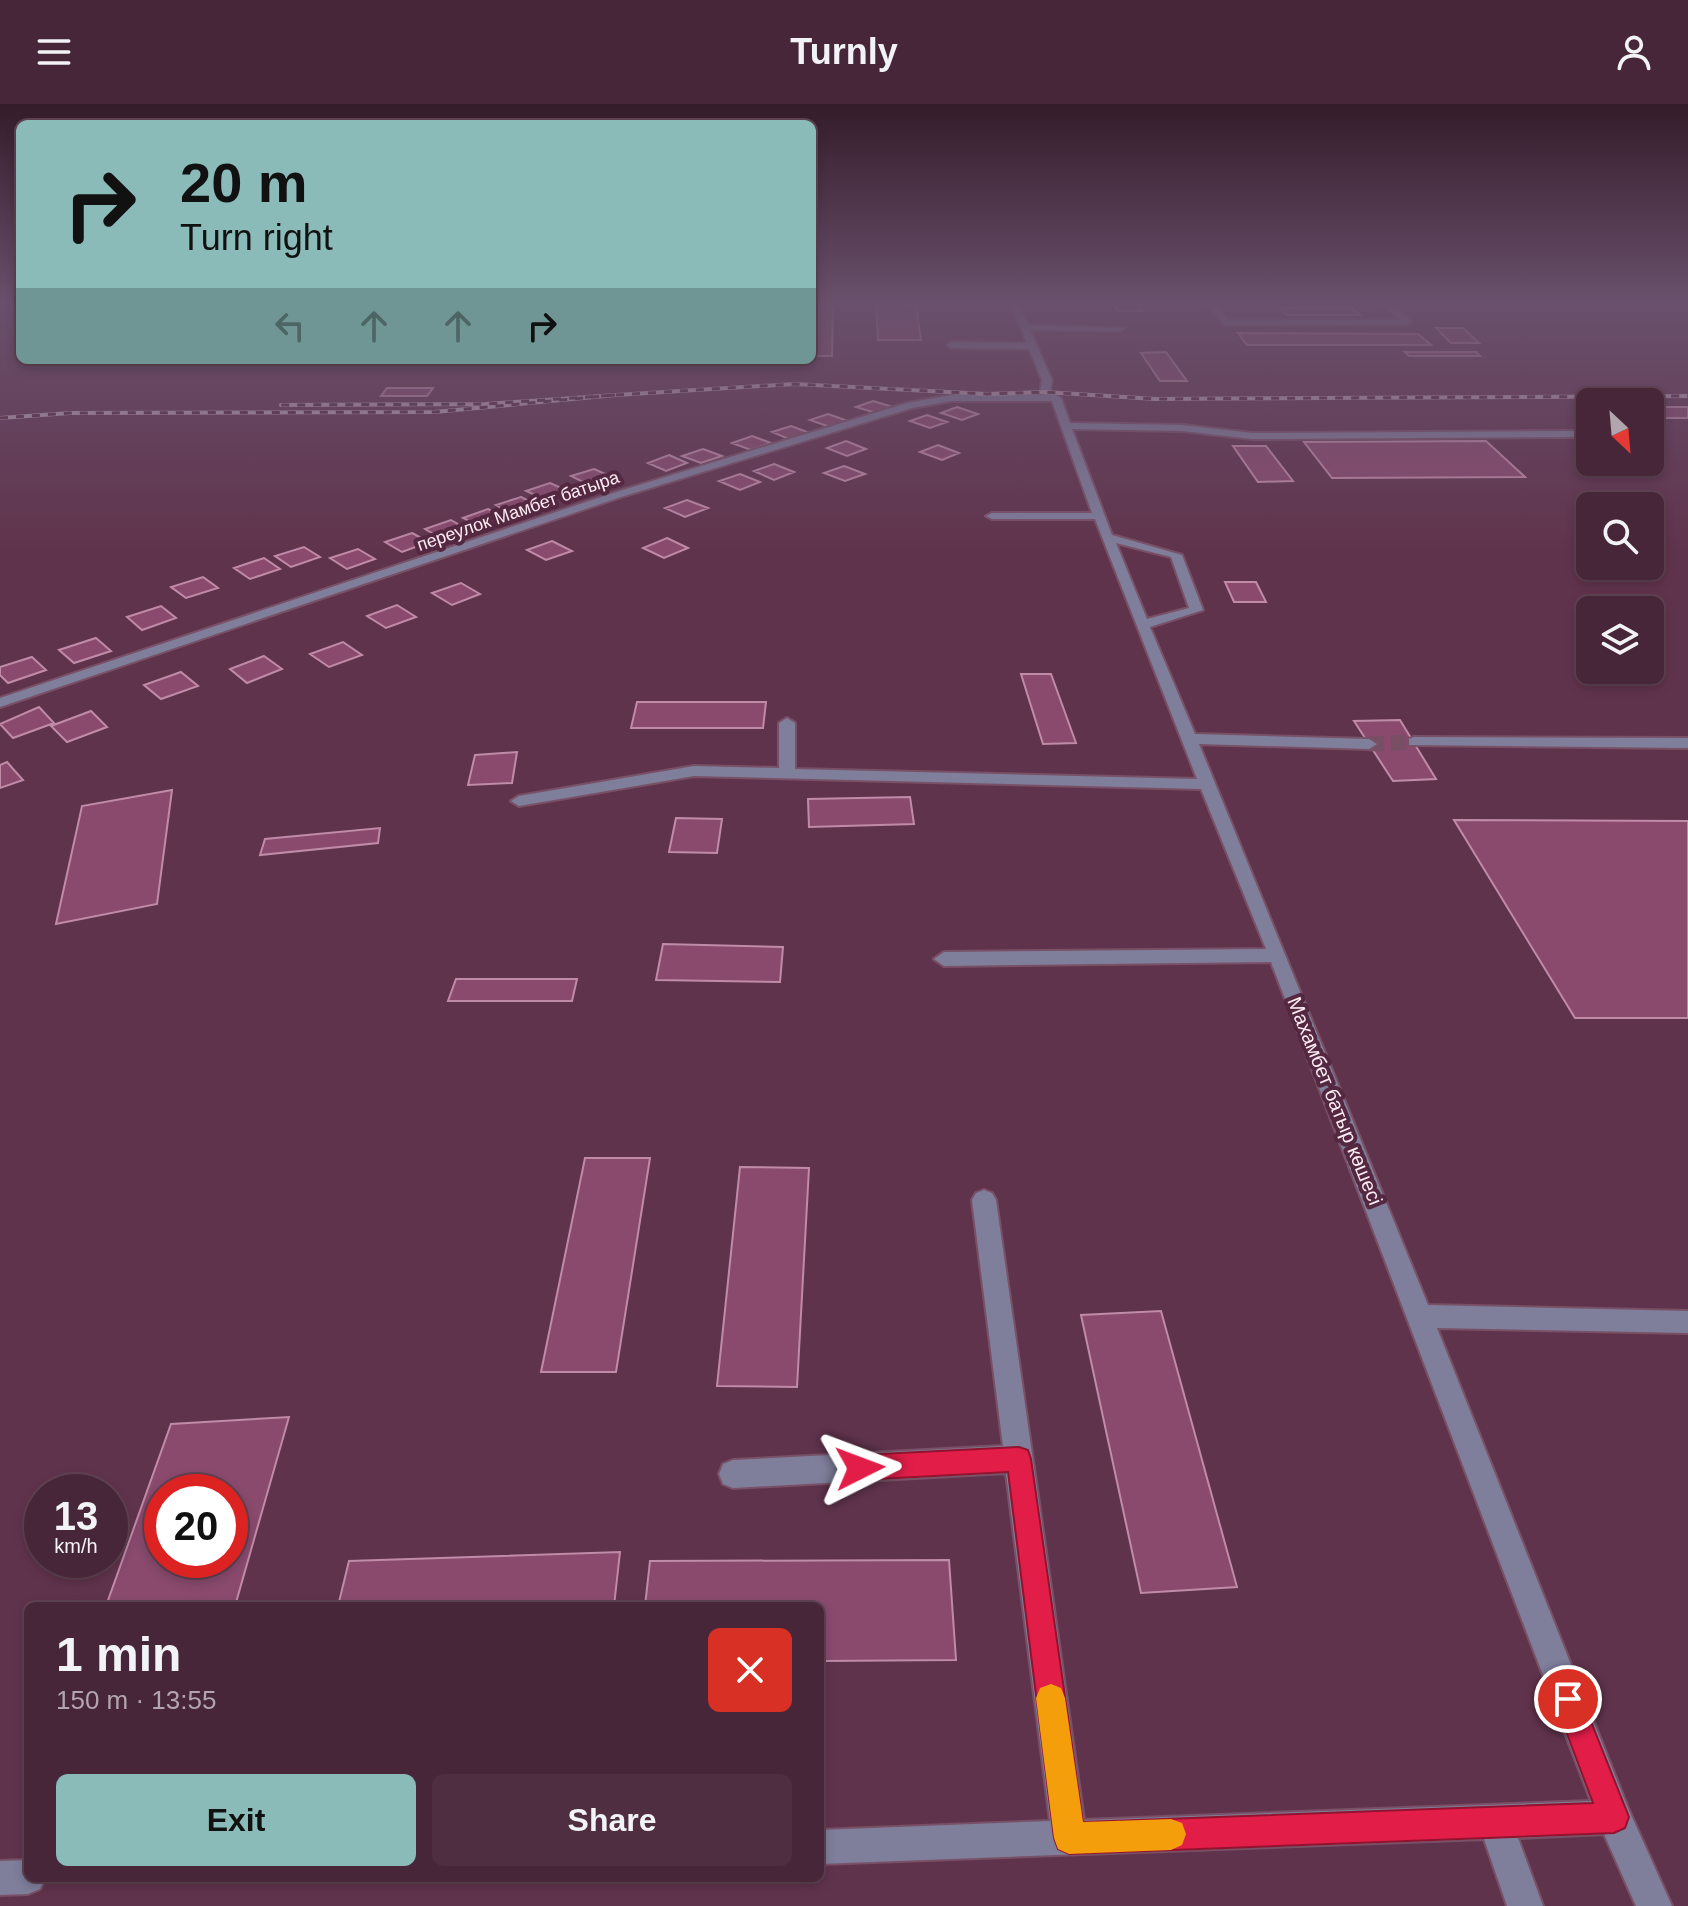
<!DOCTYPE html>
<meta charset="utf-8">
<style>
body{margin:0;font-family:Arial,sans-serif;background:#4f2e41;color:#f1f3f6;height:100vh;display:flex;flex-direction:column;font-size:30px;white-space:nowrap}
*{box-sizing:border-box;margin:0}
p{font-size:26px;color:#b1a5ae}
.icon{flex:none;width:44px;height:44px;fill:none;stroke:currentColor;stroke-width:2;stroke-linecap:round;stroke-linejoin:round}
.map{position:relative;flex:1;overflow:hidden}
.panel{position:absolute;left:24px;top:1498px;width:800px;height:280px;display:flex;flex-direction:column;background:#482639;border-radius:12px;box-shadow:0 4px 12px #0003,0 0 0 2px #604353}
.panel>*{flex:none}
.top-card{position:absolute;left:16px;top:16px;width:800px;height:244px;border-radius:12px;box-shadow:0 4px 12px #0003,0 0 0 2px #604353;background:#8bbbb9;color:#111;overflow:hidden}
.needle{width:52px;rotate:154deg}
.buttons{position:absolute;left:1576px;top:284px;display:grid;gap:16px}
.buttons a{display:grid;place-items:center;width:88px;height:88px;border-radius:12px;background:#482639;box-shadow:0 4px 12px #0003,0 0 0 2px #604353;font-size:40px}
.speed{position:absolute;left:24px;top:1370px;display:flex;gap:16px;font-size:40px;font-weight:700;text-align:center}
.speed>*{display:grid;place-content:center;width:104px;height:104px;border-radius:50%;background:#482639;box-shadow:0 4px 12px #0003,0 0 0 2px #604353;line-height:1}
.speed small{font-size:20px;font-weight:400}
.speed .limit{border:12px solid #d22;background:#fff;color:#111}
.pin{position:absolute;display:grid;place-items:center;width:68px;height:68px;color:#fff;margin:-34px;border:4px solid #fff;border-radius:50%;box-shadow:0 2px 8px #0007}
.me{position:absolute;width:88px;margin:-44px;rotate:87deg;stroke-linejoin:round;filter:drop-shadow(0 0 6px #0008)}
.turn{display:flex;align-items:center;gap:28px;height:168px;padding:0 32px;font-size:36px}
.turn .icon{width:104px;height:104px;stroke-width:2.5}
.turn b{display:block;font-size:56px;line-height:68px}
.lanes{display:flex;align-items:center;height:76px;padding:0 32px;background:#0003;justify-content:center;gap:40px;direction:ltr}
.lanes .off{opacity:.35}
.round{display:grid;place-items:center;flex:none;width:84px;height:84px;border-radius:12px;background:#4f2e41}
.head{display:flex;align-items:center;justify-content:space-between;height:136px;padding:0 32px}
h1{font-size:48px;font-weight:800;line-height:60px}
.cta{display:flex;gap:16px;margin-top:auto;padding:16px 32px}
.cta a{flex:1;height:92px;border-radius:12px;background:#8bbbb9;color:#111;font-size:32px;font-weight:800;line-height:92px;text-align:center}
.cta a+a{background:#4f2e41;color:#f1f3f6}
header{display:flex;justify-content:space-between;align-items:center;height:104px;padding:0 32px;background:#482639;font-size:36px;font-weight:800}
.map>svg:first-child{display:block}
</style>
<header><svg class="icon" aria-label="menu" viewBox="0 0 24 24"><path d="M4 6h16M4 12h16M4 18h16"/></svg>Turnly<svg class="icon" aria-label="person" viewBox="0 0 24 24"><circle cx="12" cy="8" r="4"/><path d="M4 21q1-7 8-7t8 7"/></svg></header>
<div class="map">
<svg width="1688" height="1802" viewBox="0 0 1688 1802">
<rect width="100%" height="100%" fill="#60334c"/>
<path fill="#894a6d" stroke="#c08ba7" stroke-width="2" fill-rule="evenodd" d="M812 198H833L832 252H812Z
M876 198 916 202 921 236H878Z
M1113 198H1136L1142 207H1118Z
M1351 203 1360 211H1287L1280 204Z
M1436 224H1463L1479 239H1451Z
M1238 229 1418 230 1431 241H1247Z
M1166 248 1187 277H1160L1141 249Z
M1405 248H1476L1480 252H1409Z
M387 284H433L427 292H381Z
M873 297 893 303 876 309 856 303Z
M957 303 978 310 962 316 941 309Z
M1650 303H1688V314H1650Z
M828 310 848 317 830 323 810 316Z
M927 311 947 318 930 324 910 317Z
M791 322 810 329 791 336 772 328Z
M752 332 771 339 751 346 732 339Z
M846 337 866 345 847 352 827 344Z
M1486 337 1525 373 1332 374 1304 338Z
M938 341 959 349 942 356 920 348Z
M1233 342H1266L1293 377 1258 378Z
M703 345 722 352 701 359 682 352Z
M669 351 687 359 666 367 648 359Z
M774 360 794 368 774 376 754 367Z
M844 362 865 370 845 377 824 369Z
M594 365 612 373 589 381 571 372Z
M740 370 760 378 740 386 719 377Z
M550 379 568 387 544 395 526 387Z
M521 393 539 402 514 411 496 401Z
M687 396 708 404 685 413 665 404Z
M488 405 506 414 481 423 463 414Z
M451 416 468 426 442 435 425 425Z
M412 429 429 438 402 448 385 438Z
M667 434 688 444 664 454 643 444Z
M552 437 572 447 546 456 527 446Z
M304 443 320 453 291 463 275 452Z
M358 445 375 455 347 465 330 454Z
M264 454 280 465 250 475 234 464Z
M203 473 218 484 186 494 171 483Z
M1225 478H1256L1266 498H1234Z
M461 479 480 490 452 501 432 489Z
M397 501 416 513 386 524 367 512Z
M161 502 176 514 142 526 127 513Z
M96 534 111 547 74 559 59 546Z
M343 538 362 551 329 563 310 550Z
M264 552 282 565 247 579 230 565Z
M32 553 46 566 8 579 0 571V563Z
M181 568 198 582 161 595 144 581Z
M1021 570H1051L1076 639 1043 640Z
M637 598H766L763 624H631Z
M39 603 54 619 13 634 0 620Z
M91 607 107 623 67 638 51 622Z
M1400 616 1436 675 1393 677 1354 617Z
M517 648 512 679 468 681 475 651Z
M7 658 23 676 0 684V661Z
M172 686 157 800 56 820 82 702Z
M910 693 914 720 809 723 808 695Z
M676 714 722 715 717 749 669 748Z
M1454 716 1688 717V914H1575Z
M380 724 378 739 260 751 265 735Z
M663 840 783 843 780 878 656 876Z
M456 875H577L572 897H448Z
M585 1054H650L616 1268H541Z
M740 1063 809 1064 797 1283 717 1282Z
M1161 1207 1237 1483 1141 1489 1081 1211Z
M289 1313 235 1502H106L171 1320ZM162 1388H230V1456H162Z
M620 1448 614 1502H338L349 1457Z
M949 1456 956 1556 820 1557V1502H645L650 1457Z"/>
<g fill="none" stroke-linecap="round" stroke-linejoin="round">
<path stroke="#784f65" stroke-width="15" stroke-dasharray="15 7" stroke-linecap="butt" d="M1369 640 1414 638"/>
<g stroke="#795167" stroke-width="4">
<path id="minor" d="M1010 198H1018L1028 221 1125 224 1121 227 1030 226 1052 276 1050 287 1061 294 1070 319 1183 321 1252 329 1576 327 1581 330 1576 333 1252 335 1183 327 1072 325 1112 431 1182 451 1203 506 1150 523 1195 630 1369 635 1377 640 1369 645 1199 640 1428 1201 1688 1207V1229L1437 1224 1628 1704 1672 1802H1636L1604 1730 1518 1734 1543 1802H1507L1484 1735 820 1760V1726L1050 1717 1006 1369 733 1384 723 1380 719 1370 723 1360 733 1356 1003 1342 972 1096 976 1089 984 1086 992 1089 996 1096 1084 1716 1591 1697 1271 858 944 862 934 855 944 848 1266 845 1201 685 694 672 519 702 511 697 519 692 694 662 779 664V619L787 614 795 619V665L1197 675 1095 415H992L986 412 992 409H1092L1052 297H951L912 304 621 393 0 603V594L613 389 907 299 951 291H1044L1040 288 1042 276 1029 245 951 244 947 241 951 238 1027 239ZM1116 439 1171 453 1189 504 1147 515Z
M1205 198H1213L1228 216H1400L1381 198H1390L1412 218 1408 220 1226 221Z
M1414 633 1688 634V644L1409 641V635Z
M28 1756V1774H45L40 1785 28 1790 0 1791V1757Z"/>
</g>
<use href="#minor" fill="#7f7e9b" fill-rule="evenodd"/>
<g stroke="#c3a8b6" stroke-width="4">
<path id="rail" d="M616 291 794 280 987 290 1045 288 1155 295 1688 292
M0 314 70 309 434 308 616 291 486 300 281 301"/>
</g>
<use href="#rail" stroke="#542841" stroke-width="3" stroke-dasharray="8" stroke-linecap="butt"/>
</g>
<linearGradient id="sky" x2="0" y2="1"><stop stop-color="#351c2a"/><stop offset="0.44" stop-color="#69506c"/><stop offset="1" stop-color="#69506c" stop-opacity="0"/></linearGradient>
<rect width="1688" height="450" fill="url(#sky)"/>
<path fill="#e11d48" stroke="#92132f" stroke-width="2" d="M1019 1343 1028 1346 1031 1355 1083 1718 1593 1699 1554 1595 1558 1585 1568 1581 1578 1585 1629 1713 1625 1724 1614 1729 1069 1750 1058 1745 1054 1734 1008 1368 860 1376 851 1372 847 1364 851 1355 860 1351Z"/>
<path fill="#f59e0b" d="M1051 1580 1061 1584 1065 1594 1083 1718 1171 1715 1182 1719 1186 1730 1182 1741 1171 1746 1069 1750 1058 1745 1054 1734 1036 1594 1040 1584Z"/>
<g text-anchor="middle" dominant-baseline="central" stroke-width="8" stroke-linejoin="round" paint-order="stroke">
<g font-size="18" fill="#fdecf4" stroke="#542841">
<text transform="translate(518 407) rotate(-19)">переулок Мамбет батыра</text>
</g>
<g font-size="20" fill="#fdecf4" stroke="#542841">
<text transform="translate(1335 997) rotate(68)">Махамбет батыр көшесі</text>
</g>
</g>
</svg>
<div class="buttons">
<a><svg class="needle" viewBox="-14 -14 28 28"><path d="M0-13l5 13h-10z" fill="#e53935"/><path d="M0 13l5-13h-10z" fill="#b1a5ae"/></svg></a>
<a><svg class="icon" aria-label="search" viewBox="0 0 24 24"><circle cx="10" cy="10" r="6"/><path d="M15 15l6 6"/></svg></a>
<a><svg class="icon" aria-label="layers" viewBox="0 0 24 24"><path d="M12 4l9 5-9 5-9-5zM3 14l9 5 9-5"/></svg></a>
</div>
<div class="speed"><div>13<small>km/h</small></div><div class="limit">20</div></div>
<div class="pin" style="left:1568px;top:1595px;background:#d93025"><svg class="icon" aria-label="arrive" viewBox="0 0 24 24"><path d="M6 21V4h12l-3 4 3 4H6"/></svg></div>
<svg class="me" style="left:860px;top:1364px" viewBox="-20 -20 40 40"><path d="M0-17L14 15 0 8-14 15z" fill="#e11d48" stroke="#fff" stroke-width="4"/></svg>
<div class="top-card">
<div class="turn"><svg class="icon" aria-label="right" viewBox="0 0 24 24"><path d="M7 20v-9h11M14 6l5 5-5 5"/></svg><div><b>20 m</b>Turn right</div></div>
<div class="lanes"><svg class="icon off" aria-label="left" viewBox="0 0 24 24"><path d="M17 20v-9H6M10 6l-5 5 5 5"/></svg><svg class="icon off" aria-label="ahead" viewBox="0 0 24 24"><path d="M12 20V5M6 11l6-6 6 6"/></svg><svg class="icon off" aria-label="ahead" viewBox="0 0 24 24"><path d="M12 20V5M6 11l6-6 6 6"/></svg><svg class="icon" aria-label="right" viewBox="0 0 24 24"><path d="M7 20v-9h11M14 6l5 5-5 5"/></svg></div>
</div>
<section class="panel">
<div class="head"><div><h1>1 min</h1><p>150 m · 13:55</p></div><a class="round" style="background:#d93025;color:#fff"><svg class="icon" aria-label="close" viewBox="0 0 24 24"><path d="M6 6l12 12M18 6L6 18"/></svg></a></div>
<div class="cta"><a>Exit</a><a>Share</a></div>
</section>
</div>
